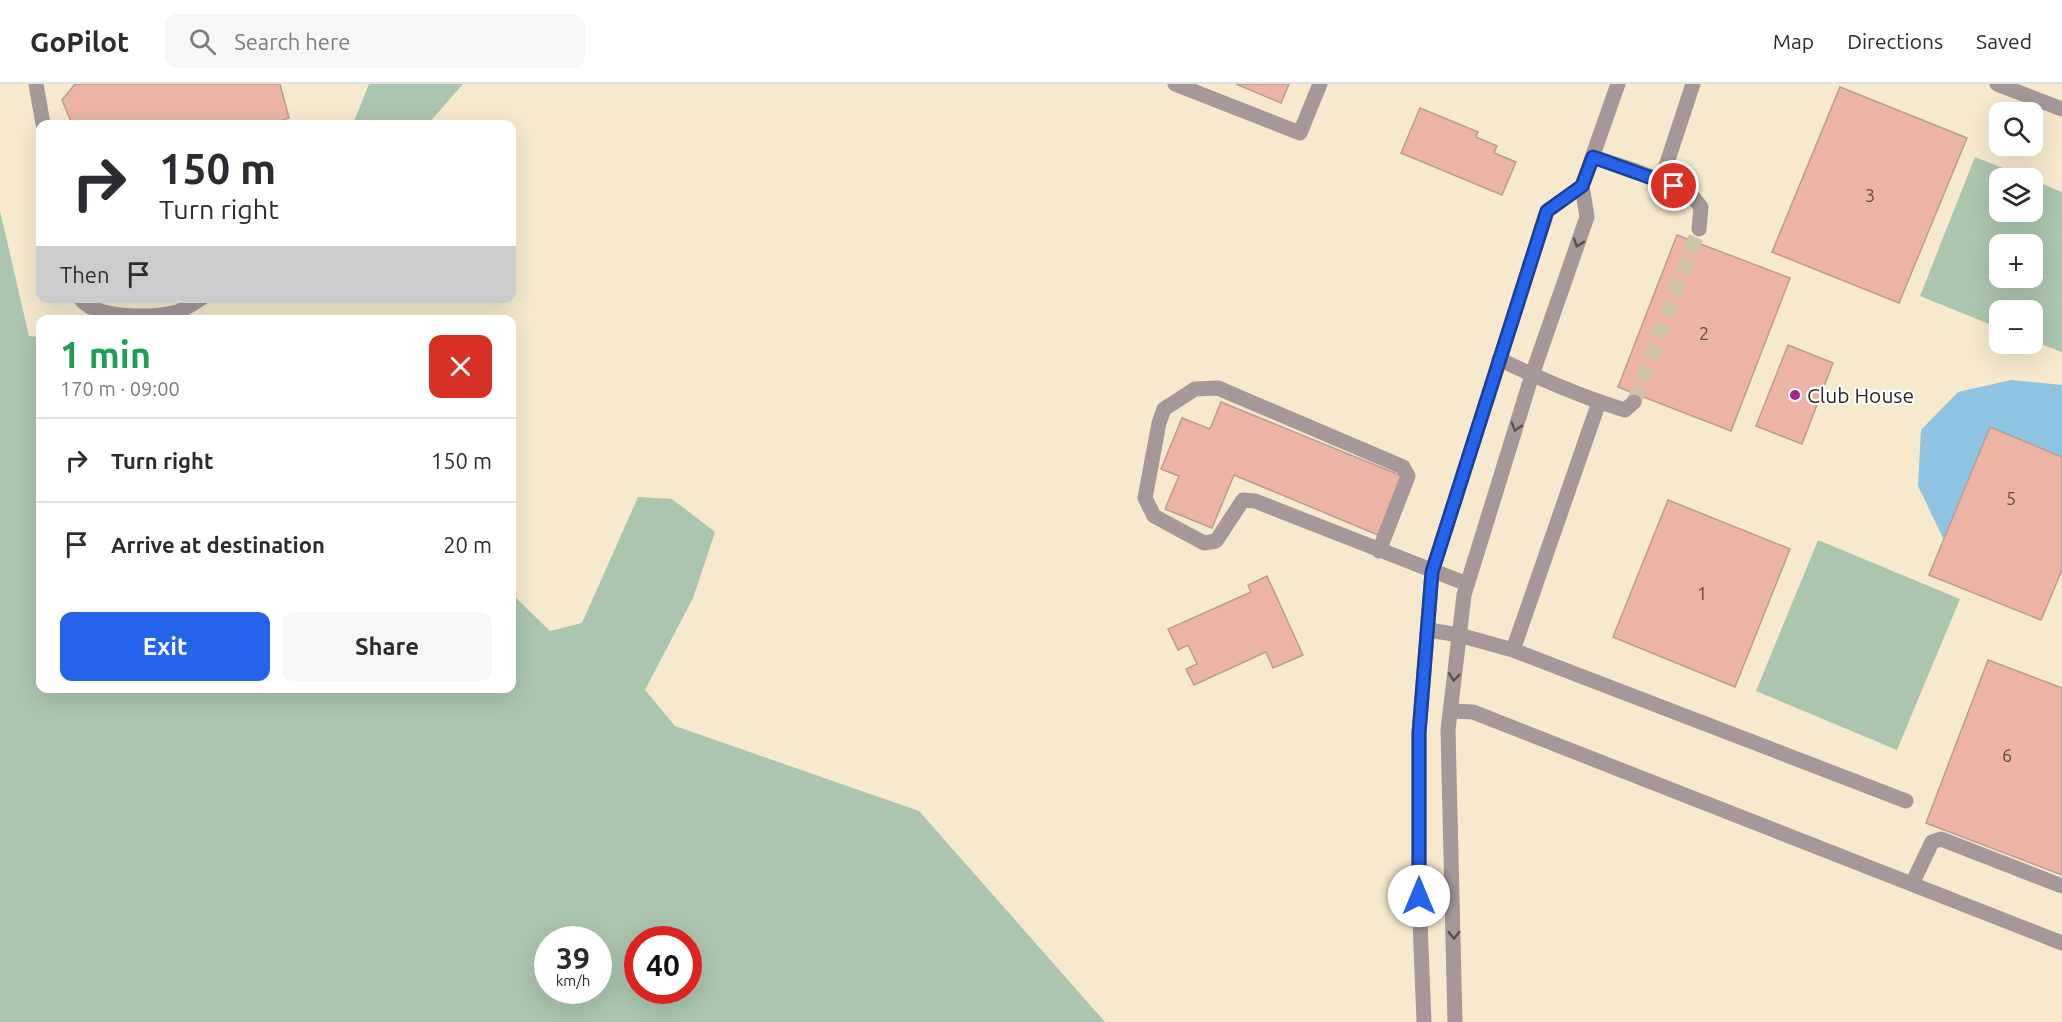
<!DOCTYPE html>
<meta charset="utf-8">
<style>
body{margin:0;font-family:Ubuntu,sans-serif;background:#f7f7f7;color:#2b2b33;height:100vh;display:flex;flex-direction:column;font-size:22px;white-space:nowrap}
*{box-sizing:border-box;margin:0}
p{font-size:20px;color:#7c7c81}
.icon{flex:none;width:33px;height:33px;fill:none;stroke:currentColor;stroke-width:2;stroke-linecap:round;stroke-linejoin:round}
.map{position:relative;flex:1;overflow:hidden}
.sheet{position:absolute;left:36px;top:231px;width:480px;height:378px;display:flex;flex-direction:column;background:#fff;border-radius:12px;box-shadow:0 6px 24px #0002}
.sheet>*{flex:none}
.banner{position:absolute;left:36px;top:36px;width:480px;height:183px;border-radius:12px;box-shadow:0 6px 24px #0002;background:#fff;color:#2b2b33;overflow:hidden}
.controls{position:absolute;left:1989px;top:18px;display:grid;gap:12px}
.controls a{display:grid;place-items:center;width:54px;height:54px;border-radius:12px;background:#fff;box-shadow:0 6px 24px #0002;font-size:30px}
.speed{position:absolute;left:534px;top:842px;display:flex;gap:12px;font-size:30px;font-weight:700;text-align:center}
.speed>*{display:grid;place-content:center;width:78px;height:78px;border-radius:50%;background:#fff;box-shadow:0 6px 24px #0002;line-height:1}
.speed small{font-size:15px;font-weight:400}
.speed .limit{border:9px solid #d22;background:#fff;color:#111}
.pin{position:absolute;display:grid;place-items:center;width:51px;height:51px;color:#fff;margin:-26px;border:3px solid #fff;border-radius:50%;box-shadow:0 2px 6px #0007}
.me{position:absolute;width:66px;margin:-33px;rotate:0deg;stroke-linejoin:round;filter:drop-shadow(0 0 4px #0008)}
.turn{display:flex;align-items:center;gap:21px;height:126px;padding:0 24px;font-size:27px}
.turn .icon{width:78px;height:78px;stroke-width:2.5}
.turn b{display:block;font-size:42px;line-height:51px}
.then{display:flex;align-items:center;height:57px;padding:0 24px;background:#0003;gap:12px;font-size:22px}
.round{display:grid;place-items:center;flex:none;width:63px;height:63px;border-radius:12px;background:#f7f7f7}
.summary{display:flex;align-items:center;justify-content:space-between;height:102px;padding:0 24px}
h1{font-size:36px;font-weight:700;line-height:45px;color:#1e9e55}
.action{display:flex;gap:12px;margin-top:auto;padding:12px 24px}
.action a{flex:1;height:69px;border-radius:12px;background:#2563eb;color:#fff;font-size:24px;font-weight:700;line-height:69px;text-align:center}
.action a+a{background:#f7f7f7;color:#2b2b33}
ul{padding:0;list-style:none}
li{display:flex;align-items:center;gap:18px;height:84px;padding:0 24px;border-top:2px solid #e1e1e2}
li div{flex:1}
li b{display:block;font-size:22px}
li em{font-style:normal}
header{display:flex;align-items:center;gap:36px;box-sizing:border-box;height:84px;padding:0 30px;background:#fff;border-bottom:2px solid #e1e1e2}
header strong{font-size:28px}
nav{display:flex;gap:33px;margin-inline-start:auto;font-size:21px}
.search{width:420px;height:54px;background:#f7f7f7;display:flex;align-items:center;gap:15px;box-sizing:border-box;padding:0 21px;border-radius:12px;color:#7c7c81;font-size:22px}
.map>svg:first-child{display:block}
</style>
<header>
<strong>GoPilot</strong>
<div class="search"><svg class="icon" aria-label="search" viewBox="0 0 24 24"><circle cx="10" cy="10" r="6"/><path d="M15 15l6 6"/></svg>Search here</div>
<nav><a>Map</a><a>Directions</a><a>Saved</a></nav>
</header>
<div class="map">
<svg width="2062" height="938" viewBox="0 0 2062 938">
<rect width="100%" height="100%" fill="#f6e9cd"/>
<path fill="#abc5ae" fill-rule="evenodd" d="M369 0H463L428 40H353Z
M1975 73 2028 94H2000V128H2032L2033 96 2062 108V268L2033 257 2032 226H2000L1999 244 1920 212ZM2032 160V194H2000V160Z
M0 127 29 252 40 253V604H512V510L550 547 582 539 638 413 672 415 715 448 693 514 645 606 675 642 919 727 1105 938H0ZM548 855H598V906H548ZM638 855H688V906H638Z
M1818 456 1960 515 1897 666 1756 607Z"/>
<path fill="#8ec4e1" d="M2011 296 2062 301V373L1990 344 1944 456 1918 402 1921 346 1958 308Z"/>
<path fill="#ecb4a5" stroke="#bb9b93" stroke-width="1.5" d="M75 0H280L289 34 271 40H72L62 16Z
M1236 0H1289L1281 19Z
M1840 3 1967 54 1899 219 1772 168Z
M1420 24 1478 48 1476 53 1497 62 1494 69 1516 78 1502 111 1401 69Z
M1677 151 1790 194 1731 347 1618 303Z
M1788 261 1833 279 1802 360 1756 342Z
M1221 318 1402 392 1378 451 1234 391 1212 444 1165 425 1179 392 1161 385 1182 334 1210 345Z
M1990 343 2062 373V486L2041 536 1929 491Z
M1668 416 1790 465 1735 603 1613 553Z
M1267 492 1303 571 1273 584 1266 568 1194 601 1186 585 1197 580 1188 561 1178 566 1168 545 1251 508 1248 501Z
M1988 576 2062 604V791L1926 739Z"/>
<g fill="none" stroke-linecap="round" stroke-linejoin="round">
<path stroke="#cec3aa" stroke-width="15" stroke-dasharray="15 8" stroke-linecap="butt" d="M1634 318 1699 145"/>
<path stroke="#a69798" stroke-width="15" d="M1175 0 1300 49 1320 0
M1997 0 2062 25
M1661 97 1693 0"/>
<path stroke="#a69798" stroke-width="15" d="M36 0 43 40
M1593 73 1636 87 1688 107 1701 123 1699 145
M80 214C96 236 152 234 177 228 186 225 194 219 202 214
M1499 275C1540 295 1581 313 1625 326L1634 318
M1379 467 1408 392 1403 383 1218 304 1195 305 1164 325 1159 339 1145 414 1154 432 1204 459 1216 457 1243 416 1255 417 1467 500
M1429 546 1459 551 1513 566 1906 717
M1513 566 1599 318
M1451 627 1473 628 2062 859
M1912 800 1932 758 1941 755 2062 802"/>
<path stroke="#a69798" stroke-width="15" d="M1424 938 1419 812V649L1432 488 1547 127 1582 102
M1455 938 1448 646 1464 511 1532 291 1587 133 1582 102 1618 0"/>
</g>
<defs><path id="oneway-chevron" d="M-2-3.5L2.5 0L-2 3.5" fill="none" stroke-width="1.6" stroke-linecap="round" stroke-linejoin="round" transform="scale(1.5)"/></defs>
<g stroke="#585049">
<use href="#oneway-chevron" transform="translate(1578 159) rotate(109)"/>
<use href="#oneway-chevron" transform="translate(1516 343) rotate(107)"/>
<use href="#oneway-chevron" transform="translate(1454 593) rotate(97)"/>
<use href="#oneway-chevron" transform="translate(1454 851) rotate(89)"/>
</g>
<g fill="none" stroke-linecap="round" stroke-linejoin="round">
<g stroke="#184099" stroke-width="15">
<path id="route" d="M1419 812V649L1432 488 1547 127 1582 102 1593 73 1674 102"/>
</g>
<use href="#route" stroke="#2563eb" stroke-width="10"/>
</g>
<circle fill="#9f2880" stroke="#fff" stroke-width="2" cx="1795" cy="311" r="6"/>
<g text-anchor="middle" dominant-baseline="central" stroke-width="4.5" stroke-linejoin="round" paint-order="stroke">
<g font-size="18" fill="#5e4c40">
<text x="1870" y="111">3</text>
<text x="1704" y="249">2</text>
<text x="2011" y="414">5</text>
<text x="1702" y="509">1</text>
<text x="2007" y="671">6</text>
</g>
<g font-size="21" fill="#2e291e" stroke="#fff" text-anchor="start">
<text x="1807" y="311">Club House</text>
</g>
</g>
</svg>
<div class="controls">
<a><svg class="icon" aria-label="search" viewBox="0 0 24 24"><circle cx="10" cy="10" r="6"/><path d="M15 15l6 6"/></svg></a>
<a><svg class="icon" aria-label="layers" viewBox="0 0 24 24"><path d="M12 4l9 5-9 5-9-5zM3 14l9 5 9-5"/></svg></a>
<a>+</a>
<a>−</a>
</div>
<div class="speed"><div>39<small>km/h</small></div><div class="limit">40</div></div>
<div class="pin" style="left:1674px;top:102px;background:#d93025"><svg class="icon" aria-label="arrive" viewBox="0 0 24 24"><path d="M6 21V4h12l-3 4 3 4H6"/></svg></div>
<svg class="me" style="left:1419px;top:812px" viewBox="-20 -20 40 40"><circle r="19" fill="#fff"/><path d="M0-13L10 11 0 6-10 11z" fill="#2563eb"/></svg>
<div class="banner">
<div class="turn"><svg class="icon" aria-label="right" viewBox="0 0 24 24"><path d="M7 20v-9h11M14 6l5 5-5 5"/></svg><div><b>150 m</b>Turn right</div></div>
<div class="then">Then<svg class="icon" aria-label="arrive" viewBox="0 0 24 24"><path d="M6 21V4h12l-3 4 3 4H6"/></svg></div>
</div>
<section class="sheet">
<div class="summary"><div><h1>1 min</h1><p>170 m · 09:00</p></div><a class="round" style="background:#d93025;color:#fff"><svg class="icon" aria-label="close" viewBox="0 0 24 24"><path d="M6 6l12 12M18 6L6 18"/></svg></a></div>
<ul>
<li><svg class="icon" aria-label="right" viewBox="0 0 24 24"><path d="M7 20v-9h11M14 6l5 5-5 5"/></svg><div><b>Turn right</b></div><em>150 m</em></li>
<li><svg class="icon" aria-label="arrive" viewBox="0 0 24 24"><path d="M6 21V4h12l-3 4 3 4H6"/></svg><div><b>Arrive at destination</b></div><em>20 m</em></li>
</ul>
<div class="action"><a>Exit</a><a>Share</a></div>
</section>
</div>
